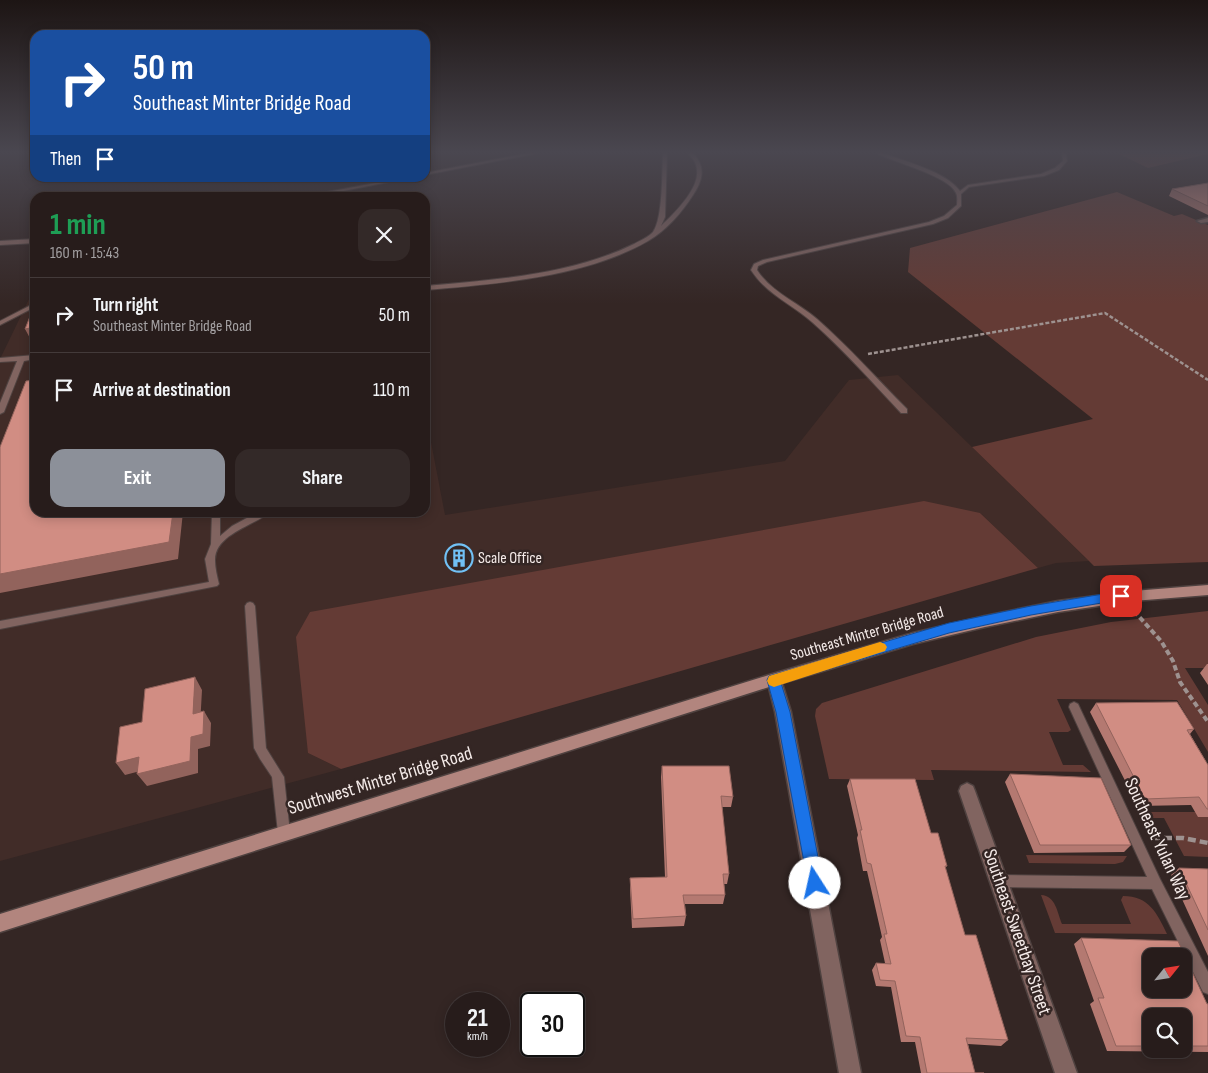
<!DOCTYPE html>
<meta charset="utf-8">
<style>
body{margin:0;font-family:"Sofia Sans Condensed",sans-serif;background:#332928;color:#f1f3f6;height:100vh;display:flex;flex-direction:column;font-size:19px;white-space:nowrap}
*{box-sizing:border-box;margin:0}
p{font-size:16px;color:#a4a1a3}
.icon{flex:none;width:28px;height:28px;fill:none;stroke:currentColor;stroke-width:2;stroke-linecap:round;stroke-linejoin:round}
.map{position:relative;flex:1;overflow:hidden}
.side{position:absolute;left:30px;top:192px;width:400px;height:325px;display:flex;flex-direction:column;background:#271c1b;border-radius:15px;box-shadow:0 2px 12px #0003,0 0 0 1px #433a3a}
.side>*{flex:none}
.guide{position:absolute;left:30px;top:30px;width:400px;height:152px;border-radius:15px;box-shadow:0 2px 12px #0003,0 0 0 1px #433a3a;background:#1a4fa0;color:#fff;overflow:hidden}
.needle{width:32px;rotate:60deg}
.controls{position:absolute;left:1142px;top:948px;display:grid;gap:10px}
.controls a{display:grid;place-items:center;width:50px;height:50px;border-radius:10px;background:#271c1b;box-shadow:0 2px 12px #0003,0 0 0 1px #433a3a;font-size:25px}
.speed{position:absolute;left:445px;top:992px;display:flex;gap:10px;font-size:25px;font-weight:700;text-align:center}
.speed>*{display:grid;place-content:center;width:65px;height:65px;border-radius:50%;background:#271c1b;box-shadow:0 2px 12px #0003,0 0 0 1px #433a3a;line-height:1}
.speed small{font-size:12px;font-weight:400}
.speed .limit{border:2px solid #111;border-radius:8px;background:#fff;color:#111}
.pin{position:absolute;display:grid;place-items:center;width:42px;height:42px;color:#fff;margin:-21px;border-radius:10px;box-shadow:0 2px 8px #0006}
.me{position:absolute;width:55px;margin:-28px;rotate:350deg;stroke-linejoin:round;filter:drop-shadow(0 0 4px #0008)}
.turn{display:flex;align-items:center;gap:18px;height:105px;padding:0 20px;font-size:22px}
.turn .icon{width:65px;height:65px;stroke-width:2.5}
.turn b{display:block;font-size:35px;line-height:42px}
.then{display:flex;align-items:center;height:48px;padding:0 20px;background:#0003;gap:10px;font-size:19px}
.round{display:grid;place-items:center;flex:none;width:52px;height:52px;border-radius:15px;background:#332928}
.headline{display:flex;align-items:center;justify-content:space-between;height:85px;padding:0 20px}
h1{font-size:30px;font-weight:700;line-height:38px;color:#1e9e55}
.primary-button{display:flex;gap:10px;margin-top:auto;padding:10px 20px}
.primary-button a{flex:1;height:58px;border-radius:15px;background:#8c9099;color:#fff;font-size:20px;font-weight:700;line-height:58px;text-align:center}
.primary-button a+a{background:#332928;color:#f1f3f6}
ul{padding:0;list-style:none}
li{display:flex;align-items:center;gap:15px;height:75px;padding:0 20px;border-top:1px solid #433a3a}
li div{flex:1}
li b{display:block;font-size:19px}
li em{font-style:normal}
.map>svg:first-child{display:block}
</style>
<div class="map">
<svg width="1208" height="1073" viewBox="0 0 1208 1073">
<rect width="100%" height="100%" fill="#342624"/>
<path fill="#412c28" d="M32 293H35V512H425V411L445 515 785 461 849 380 898 375 1089 561 1056 563 1038 568 980 513 308 753 341 769 0 861V359Z"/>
<path fill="#643b35" d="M1117 153H1208V154L1148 168Z
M1117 192 1174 216 1182 214 1208 225V562L1094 566 1089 561 972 447 1093 419 908 272 910 248Z
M924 501 980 513 1038 568 341 769 308 753 296 637 310 612Z
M1208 611V668H1185L1208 705V752L1177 700 1057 699 1071 730 1068 732H1049L1063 765H1083L1091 772 931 770 934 780 829 779 815 716 816 709 822 703 1036 637 1111 622Z
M1136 812H1208V857L1184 856 1164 818H1143Z
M1026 855 1127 856 1123 862 1115 864 1029 863Z
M1041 895C1056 896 1057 912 1062 924H1131L1121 900 1123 896C1149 896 1157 913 1167 934L1055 933Z"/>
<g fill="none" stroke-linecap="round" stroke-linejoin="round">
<g stroke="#4f4240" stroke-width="2">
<path id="lane" d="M528 153H539L425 175V173Z
M663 153H667L665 217 661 226C674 214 699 189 697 171 697 163 693 159 688 153H693C706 167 703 180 693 195 682 212 667 230 648 241 586 277 496 284 425 290V286C493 280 571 275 634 244 639 241 649 237 653 232 663 218 662 172 663 153Z
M876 153H883C906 162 945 171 960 191L968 185 1041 174 1055 168 1063 161 1062 153H1066L1067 161 1059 170 1044 176 969 187 961 194V206L948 218 933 224 767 262 758 266 757 270C771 292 797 302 817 319 849 347 877 379 907 409V413H901C872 382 844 350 812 322 792 304 766 294 751 270L754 264 763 260 929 222 944 216 957 205C957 201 958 197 956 193 949 176 893 162 876 153Z
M402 178H409L308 198H295Z
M35 239V243L0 245V241Z
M35 303V307L0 325V321Z
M35 355V359L24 361 4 412 0 414V403L17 361 0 362V358Z
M212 512H220V536L232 526 258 512H270C254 526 215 534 215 560 215 568 217 576 219 584L217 586 0 629V621L209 582 205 559 211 544Z
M250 602 253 603 255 606 266 748 284 777 290 833 288 837 284 839 280 837 278 833 272 777 260 759 254 748 245 606 247 603Z
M1074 702 1078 704 1160 879 1208 972V994L1203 992 1152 889 1000 887 996 885 994 881 996 877 1000 875 1147 877 1069 707 1070 704Z"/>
</g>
<g stroke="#4f4240" stroke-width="3">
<path id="street" d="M1208 218V222L1201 223 1197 221Z
M774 674 779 676 781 680 791 712 861 1073H839L775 712 767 680 769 676Z
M967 783 973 786 975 791 1077 1073H1055L959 791 961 786Z"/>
</g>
<g stroke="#4f4240" stroke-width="3">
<path id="secondary" d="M1208 585V595L1133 601 1058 612 985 627 913 644 769 687 0 932V914L769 675 913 633 985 616 1058 601 1133 591Z"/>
</g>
<path stroke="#9e9290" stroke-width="2.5" stroke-dasharray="4 2" stroke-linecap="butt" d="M868 354 1105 313 1208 380"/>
<path stroke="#9e9290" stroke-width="4" stroke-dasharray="5.5 3" stroke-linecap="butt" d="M1134 611 1161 641 1173 661 1180 682 1208 722"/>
<path stroke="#9e9290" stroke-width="4.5" stroke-dasharray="8 4" stroke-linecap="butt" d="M1152 838H1183L1208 843"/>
<use href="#lane" fill="#816460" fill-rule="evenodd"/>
<use href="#street" fill="#816460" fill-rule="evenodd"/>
<use href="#secondary" fill="#b2857e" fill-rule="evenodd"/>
</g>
<path fill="#b47971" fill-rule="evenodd" d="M1208 183V215L1169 196 1172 189Z
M1207 664H1208V685L1200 673Z
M1096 703 1194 729 1190 734 1208 765V817H1198L1191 805 1138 806 1090 712Z
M662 766 733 797 731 807H722L729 874 727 884H724L725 895 723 904H685L686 916 684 926 632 928 630 888V878L665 877 661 777Z
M1010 774 1131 845 1124 852 1034 853 1005 782Z
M850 779 931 833 947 866 945 868 965 935 1008 1040 1001 1046 968 1044 975 1073H984H921L915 1042H901L891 987 876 986 872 970 876 963H885L880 940 882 937 867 871H863L857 838 858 835 847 786Z
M1179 868 1208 869V956L1171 875Z
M1081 938 1208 1004V1052L1107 1051 1090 1004 1094 1001 1074 944ZM1151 1016H1184V1049H1151Z"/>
<path fill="#92635c" d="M35 327V340H31L25 329Z
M173 512H183L178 559 0 593V574Z
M195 677 202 690 200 726 193 714Z
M204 711 211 723 210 746 198 749V773L147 786 137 774 191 737Z
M139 757 148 769 125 775 116 763Z"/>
<path fill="#d18d83" stroke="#92635c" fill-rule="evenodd" d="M1208 183V206L1172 189Z
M35 304V327L25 329Z
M35 380V512H173L169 542 0 574V447L26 381Z
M195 677 193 714 204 711 203 734 191 737 190 761 137 774 139 757 116 763 120 727 142 722 145 689Z
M1177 702 1194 729 1187 730 1208 765V809H1207L1199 797 1145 799 1096 703Z
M662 766H729L733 797 721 796 729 874H723L725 895H683L686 916 633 919 630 878 667 877Z
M1010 774 1101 778 1131 845H1040Z
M850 779H915L931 833H938L947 866H945L965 935H976L1008 1040 966 1038 975 1073H984H927L920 1037 906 1036 895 981 880 980 876 963 891 964 884 934H887L871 864 867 863 860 830H862Z
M1179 868 1208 869V930Z
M1081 938 1178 941 1207 1004H1208V1046H1184V1016H1151V1046H1116L1098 998H1104ZM1151 956H1184V989H1151Z"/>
<linearGradient id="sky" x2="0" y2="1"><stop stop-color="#1d1514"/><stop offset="0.5" stop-color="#4a4750"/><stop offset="1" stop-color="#4a4750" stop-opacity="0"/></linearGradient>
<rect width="1208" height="304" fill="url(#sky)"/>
<path fill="#1a73e8" stroke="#114b97" d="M1121 591 1125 593 1127 596 1125 599 1031 615 949 633 781 683 790 712 823 883 821 889 815 891 809 889 776 712 767 680 769 676 949 623 1031 606Z"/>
<path fill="#f59e0b" d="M880 642 885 644 887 647 885 651 774 687 769 685 767 681 769 676Z"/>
<defs>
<g id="building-ring" transform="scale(1.4375)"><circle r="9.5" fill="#342624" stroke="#71c1f5" stroke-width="1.5"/><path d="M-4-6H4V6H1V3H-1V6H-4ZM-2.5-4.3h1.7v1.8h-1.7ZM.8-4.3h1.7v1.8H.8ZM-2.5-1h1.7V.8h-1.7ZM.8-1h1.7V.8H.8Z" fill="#71c1f5"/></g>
</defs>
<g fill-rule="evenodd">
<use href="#building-ring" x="459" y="558"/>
</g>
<g text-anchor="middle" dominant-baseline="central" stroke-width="5" stroke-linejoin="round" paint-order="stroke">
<g font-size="16" fill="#f5ebe9" stroke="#342624" text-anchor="start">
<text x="478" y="558">Scale Office</text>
</g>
<g font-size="16" fill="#f5ebe9" stroke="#342624">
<text transform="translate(867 634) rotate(-16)">Southeast Minter Bridge Road</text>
</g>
<g font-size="19" fill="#f5ebe9" stroke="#342624">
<text transform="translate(380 781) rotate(-17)">Southwest Minter Bridge Road</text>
<text transform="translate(1157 839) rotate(65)">Southeast Yulan Way</text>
<text transform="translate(1017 932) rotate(71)">Southeast Sweetbay Street</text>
</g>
</g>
</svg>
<div class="controls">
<a><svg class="needle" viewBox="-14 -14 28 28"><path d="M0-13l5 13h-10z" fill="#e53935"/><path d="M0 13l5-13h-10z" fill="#a4a1a3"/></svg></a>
<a><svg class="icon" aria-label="search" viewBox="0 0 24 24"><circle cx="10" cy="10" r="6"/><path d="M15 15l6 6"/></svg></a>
</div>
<div class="speed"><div>21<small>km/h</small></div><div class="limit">30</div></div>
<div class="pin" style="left:1121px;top:596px;background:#d93025"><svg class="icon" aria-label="arrive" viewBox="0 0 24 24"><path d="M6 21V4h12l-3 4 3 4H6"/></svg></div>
<svg class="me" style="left:815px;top:883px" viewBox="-20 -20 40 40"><circle r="19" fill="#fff"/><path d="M0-13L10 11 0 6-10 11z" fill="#1a73e8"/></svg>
<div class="guide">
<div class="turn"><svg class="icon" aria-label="right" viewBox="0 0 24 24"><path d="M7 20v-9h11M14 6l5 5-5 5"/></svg><div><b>50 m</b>Southeast Minter Bridge Road</div></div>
<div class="then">Then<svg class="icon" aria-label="arrive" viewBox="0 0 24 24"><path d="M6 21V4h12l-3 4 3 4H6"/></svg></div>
</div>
<section class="side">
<div class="headline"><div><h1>1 min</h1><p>160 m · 15:43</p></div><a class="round"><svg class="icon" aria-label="close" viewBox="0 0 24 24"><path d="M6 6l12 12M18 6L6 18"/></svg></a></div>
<ul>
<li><svg class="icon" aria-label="right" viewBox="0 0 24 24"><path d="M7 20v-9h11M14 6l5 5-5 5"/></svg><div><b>Turn right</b><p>Southeast Minter Bridge Road</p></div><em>50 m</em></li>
<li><svg class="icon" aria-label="arrive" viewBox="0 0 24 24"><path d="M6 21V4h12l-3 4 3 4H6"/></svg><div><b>Arrive at destination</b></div><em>110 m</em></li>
</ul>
<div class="primary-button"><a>Exit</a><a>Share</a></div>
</section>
</div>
